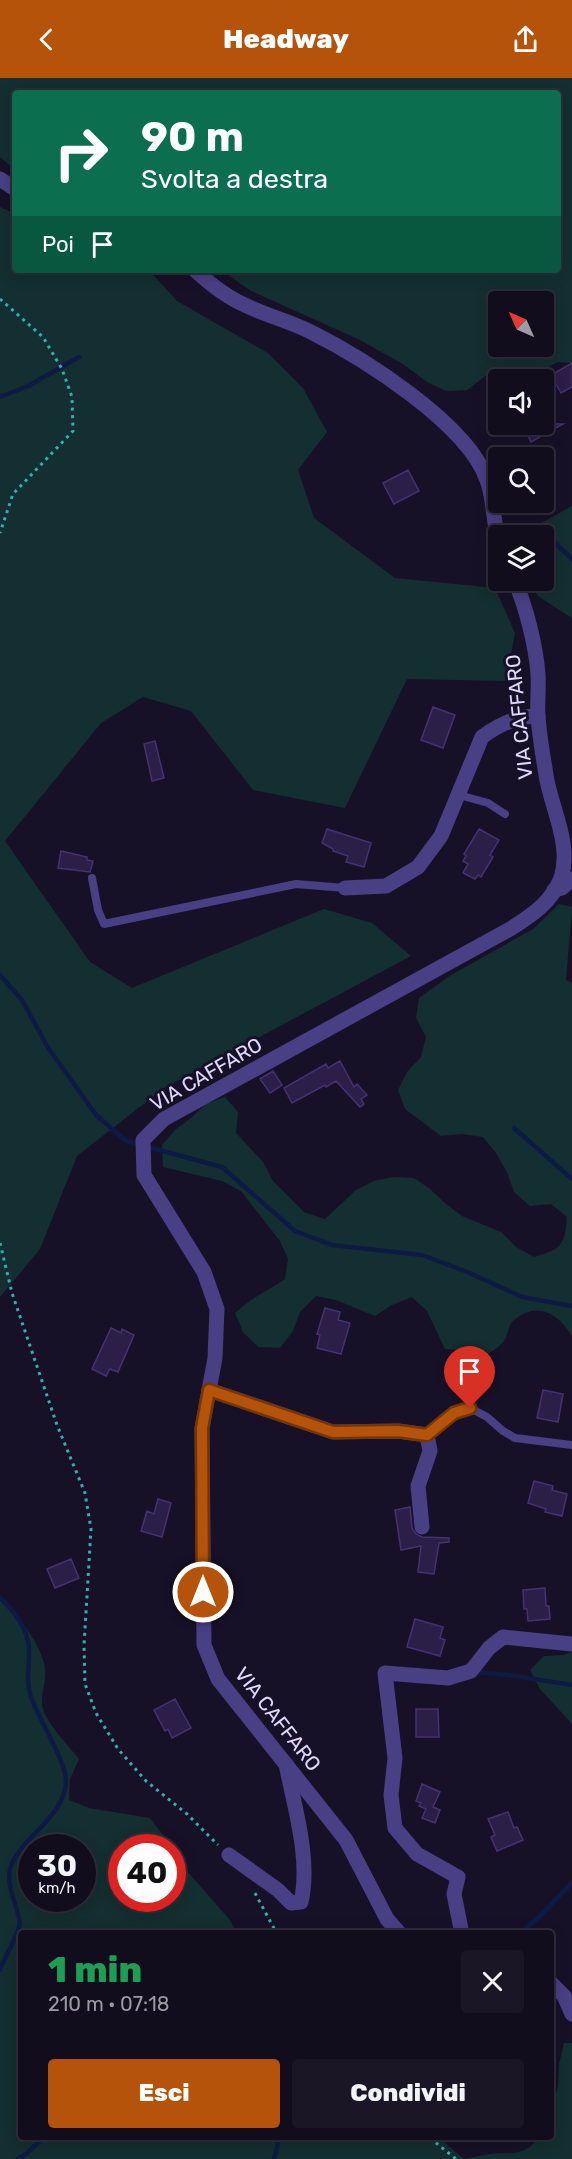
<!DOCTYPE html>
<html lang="it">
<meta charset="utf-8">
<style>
body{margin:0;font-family:Rubik,sans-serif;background:#1a1626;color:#f1f3f6;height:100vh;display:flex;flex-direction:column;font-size:22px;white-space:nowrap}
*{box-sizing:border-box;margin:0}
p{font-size:20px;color:#9c9ca4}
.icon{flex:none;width:33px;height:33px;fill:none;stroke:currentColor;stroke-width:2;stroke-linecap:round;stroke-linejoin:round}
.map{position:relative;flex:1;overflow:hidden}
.drawer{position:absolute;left:18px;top:1852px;width:536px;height:210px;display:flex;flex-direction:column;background:#110d1d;border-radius:6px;box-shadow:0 3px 15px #0003,0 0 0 2px #302d3b}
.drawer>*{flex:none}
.hud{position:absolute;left:12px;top:12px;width:549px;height:183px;border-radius:6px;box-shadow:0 3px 15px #0003,0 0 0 2px #302d3b;background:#0b6e4f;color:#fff;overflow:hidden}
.needle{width:39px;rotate:315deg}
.tools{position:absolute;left:488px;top:213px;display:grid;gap:12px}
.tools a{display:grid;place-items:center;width:66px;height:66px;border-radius:6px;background:#110d1d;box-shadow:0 3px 15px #0003,0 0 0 2px #302d3b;font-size:30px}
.speed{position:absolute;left:18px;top:1756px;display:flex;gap:12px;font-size:30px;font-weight:700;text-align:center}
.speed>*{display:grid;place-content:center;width:78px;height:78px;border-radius:50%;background:#110d1d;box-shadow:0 3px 15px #0003,0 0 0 2px #302d3b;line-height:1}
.speed small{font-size:15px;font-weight:400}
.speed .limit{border:9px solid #d22;background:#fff;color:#111}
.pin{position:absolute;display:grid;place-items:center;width:51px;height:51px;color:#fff;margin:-62px -26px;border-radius:50% 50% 50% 0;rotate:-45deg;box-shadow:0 0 6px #0007}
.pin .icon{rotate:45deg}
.me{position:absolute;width:66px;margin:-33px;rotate:0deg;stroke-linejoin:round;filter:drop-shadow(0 0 4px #0008)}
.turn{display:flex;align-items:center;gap:21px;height:126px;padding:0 30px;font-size:27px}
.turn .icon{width:78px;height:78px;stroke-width:2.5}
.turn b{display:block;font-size:42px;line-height:51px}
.then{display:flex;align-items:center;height:57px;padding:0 30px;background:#0003;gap:12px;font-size:22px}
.round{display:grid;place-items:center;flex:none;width:63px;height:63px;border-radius:6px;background:#1a1626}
.head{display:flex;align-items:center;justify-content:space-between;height:102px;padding:0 30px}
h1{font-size:36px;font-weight:800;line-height:45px;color:#1e9e55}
.cta{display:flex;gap:12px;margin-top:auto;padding:12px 30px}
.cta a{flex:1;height:69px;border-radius:6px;background:#b45309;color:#fff;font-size:24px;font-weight:800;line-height:69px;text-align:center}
.cta a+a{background:#1a1626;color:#f1f3f6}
header{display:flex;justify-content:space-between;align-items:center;height:78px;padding:0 30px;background:#b45309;color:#fff;font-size:27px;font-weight:800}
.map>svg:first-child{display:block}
</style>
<header><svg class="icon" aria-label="back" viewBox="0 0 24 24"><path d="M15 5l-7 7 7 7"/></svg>Headway<svg class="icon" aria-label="share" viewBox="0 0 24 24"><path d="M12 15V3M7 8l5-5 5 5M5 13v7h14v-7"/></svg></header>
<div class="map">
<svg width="572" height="2081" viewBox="0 0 572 2081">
<rect width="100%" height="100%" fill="#171127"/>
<path fill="#142f31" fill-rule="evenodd" d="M0 0H572V285L558 284 531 298 512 292 492 293 467 312 446 313 427 304 403 286 358 261 251 213 221 192H558V15H15V92L0 79ZM498 224H543V268H498Z
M0 129 15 136V192H149L177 223 268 275 303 310 327 354 298 392 314 440 395 500 495 510 515 555 506 603 407 601 345 730 253 712 191 633 143 619 101 645 5 763 90 884 132 910 324 831 372 845 411 878 164 1010 77 1078 40 1171 0 1219Z
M572 428V540L538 518 528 503 543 502V458L520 457Z
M559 826 572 829 566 902 572 905V1258C558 1235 537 1222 513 1243 507 1248 509 1258 503 1264 499 1269 493 1272 488 1276L445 1271 427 1233 412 1219 392 1227 375 1238 336 1222 316 1218 300 1234 293 1253 280 1270 258 1269 243 1254 235 1235C251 1220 267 1213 285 1201L288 1181 280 1163 241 1113 222 1103 163 1089 162 1067 175 1052 191 1040 206 1026 225 1019 238 1034 236 1055 263 1084 273 1103 304 1134 325 1141 356 1112 374 1103 393 1099 414 1100 430 1111 446 1126 462 1138 501 1154 516 1169 534 1179C561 1171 565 1168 567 1139L551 1126 530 1128 514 1114 507 1094 496 1075 483 1059 462 1056 441 1058 405 1031 398 1012 407 994 421 979 426 959 416 940 419 920 451 897 533 851Z
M0 1518C17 1539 36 1558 44 1585 48 1601 41 1613 42 1626 43 1642 69 1668 79 1681L70 1701 69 1722 89 1730 150 1740 163 1757 166 1770H122V1821H172L173 1777 229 1841 237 1855 21 1856V2060H439L464 2081H0ZM32 1770H82V1821H32Z
M572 1574V1646L540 1611 530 1592 544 1578 563 1577Z
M564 1965H572V2081H465C473 2079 482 2077 490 2076 510 2074 525 2079 538 2060H550L551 2033 558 2008 559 1986Z"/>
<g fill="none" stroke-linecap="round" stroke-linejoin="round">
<path stroke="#0d1b44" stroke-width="4.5" d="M0 319 28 308 79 279
M550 460 572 481
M0 897 22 922 47 968 96 1037 126 1063 222 1089 295 1153 332 1167 422 1177 465 1193 522 1219 572 1228
M514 1050 572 1101
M0 1520C13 1532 28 1551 29 1570 30 1586 25 1603 31 1619 38 1640 66 1683 66 1703 65 1738 26 1756 12 1785 5 1801 13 1817 17 1833 18 1837 20 1842 20 1846 17 1860 5 1878 0 1892
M475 1594 509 1597 572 1607
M519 1856 538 1840 572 1805
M18 2081 26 2076 43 2060
M274 2081 279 2060"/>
</g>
<path fill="#2b1e47" stroke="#463172" stroke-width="1.5" d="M572 285V309L561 315 551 297Z
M522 346H563L531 364Z
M408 392 419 413 394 426 383 405Z
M433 629 455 637 443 670 421 662Z
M155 663 164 700 152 703 144 666Z
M327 751 371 765 364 789 346 784 348 778 333 773V771L322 765Z
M479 751 499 762 490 777 493 779 481 799 478 797 475 801 463 795 468 786 463 783 466 778 464 776Z
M61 773 87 779V782L93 783 90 794 58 790Z
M340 983 354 1009 357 1006 367 1017 361 1021 364 1026 360 1029 336 1003 326 1009 325 1007 292 1025 284 1010 326 986 328 990Z
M273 993 282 1007 270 1015 260 1001Z
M325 1230 340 1234 338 1242 350 1245 341 1276 317 1270 320 1257 317 1256Z
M111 1250 121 1255 122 1251 134 1257 118 1294 110 1291 106 1298 92 1291Z
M543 1312 563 1316 558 1344 537 1340Z
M534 1403 553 1408 552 1412 567 1416 562 1438 545 1434 546 1431 528 1425Z
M158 1421 171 1425 162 1459 141 1453 147 1433 154 1436Z
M410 1429 412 1450 416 1456 422 1459 449 1460V1464L439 1465 434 1496 418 1494 421 1468 401 1472 395 1432Z
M71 1481 79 1500 55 1510 47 1491Z
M545 1510 546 1528H549L550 1541 528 1543 527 1531H524L523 1512Z
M415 1541 443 1549 440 1560 445 1562 440 1578 407 1569Z
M175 1621 191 1650 172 1660 168 1651 165 1653 154 1632Z
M416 1631H438L439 1659H416Z
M422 1706 440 1714 433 1729 440 1732 435 1745 422 1740 426 1731 419 1728 421 1725 416 1723Z
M508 1734 514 1750 517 1749 523 1762 497 1773 491 1759 495 1757 488 1741Z"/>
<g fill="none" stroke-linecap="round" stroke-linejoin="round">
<path stroke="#36adb4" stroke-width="3" stroke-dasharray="3 4.5" stroke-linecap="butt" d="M0 221 43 259 62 291 72 319 73 353 13 416 0 455
M0 1165 12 1215 57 1347 85 1415 91 1451 84 1568 85 1606 96 1635 118 1671 146 1703 187 1736 218 1767
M255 1815 277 1856
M430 2060 456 2081"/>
<path stroke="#493f84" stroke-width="8" d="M459 717 488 725 505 736
M92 800 98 832 104 846 296 806 345 810
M427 1357 454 1335 470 1330 487 1339 503 1353 515 1360 572 1367"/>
<path stroke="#493f84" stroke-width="15" d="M345 810 386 808 418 789 441 758 482 659C498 647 517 638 538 638
M554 812 562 810 572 801
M209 1312 333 1354 398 1353 427 1357 430 1373 418 1408 422 1449
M229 1777 278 1812 291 1825 301 1824C311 1782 294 1727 286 1686
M462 1856 454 1816 458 1799 417 1776 395 1750 391 1717 395 1680 385 1595 448 1600 471 1593 489 1570 503 1559 572 1566"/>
<path stroke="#493f84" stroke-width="15" d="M0 101 15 111
M195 192C210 206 228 220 247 228 268 238 291 244 311 254 363 280 468 346 487 402 494 421 493 442 498 461
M400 1856 387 1841 346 1762 218 1601 204 1567 202 1350 215 1280 217 1231 204 1194 144 1097 143 1062 164 1041 510 851C531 838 552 824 561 800 572 766 551 730 546 697 543 677 539 657 538 637 537 624 539 610 538 596 536 569 526 527 514 502
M550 1904 564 1918 572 1936"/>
</g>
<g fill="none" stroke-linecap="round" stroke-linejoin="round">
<g stroke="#753606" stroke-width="15">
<path id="route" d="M203 1514 202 1350 209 1312 333 1354 398 1353 427 1357 454 1335 470 1330"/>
</g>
<use href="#route" stroke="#b45309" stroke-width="10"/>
</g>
<g text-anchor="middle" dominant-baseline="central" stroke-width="6" stroke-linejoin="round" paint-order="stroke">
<g font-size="20" fill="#e1d9fd" stroke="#171127">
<text transform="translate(519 639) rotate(-96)">VIA CAFFARO</text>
<text transform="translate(206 996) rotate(-30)">VIA CAFFARO</text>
<text transform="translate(278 1641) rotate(52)">VIA CAFFARO</text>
</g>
</g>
</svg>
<div class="tools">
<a><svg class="needle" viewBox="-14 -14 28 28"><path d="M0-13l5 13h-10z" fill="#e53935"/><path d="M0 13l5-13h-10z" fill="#9c9ca4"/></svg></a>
<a><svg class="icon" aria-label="sound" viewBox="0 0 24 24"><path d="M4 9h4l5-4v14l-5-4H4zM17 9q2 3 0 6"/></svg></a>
<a><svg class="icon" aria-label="search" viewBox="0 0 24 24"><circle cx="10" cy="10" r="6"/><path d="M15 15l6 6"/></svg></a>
<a><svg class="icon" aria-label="layers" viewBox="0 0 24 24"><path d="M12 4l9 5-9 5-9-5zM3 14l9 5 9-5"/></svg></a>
</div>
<div class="speed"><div>30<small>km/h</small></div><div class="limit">40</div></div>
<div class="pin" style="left:470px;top:1330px;background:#d93025"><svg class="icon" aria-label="arrive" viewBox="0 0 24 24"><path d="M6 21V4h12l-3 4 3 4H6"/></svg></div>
<svg class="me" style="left:203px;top:1514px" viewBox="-20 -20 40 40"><circle r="17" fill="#b45309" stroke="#fff" stroke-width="3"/><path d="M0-11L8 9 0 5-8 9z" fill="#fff"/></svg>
<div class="hud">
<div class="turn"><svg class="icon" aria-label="right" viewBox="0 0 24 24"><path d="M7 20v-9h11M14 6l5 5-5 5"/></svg><div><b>90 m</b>Svolta a destra</div></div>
<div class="then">Poi<svg class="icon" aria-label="arrive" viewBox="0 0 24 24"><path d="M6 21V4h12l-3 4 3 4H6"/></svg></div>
</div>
<section class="drawer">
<div class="head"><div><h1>1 min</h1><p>210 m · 07:18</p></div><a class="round"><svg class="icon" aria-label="close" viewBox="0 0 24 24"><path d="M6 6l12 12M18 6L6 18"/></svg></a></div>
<div class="cta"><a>Esci</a><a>Condividi</a></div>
</section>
</div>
